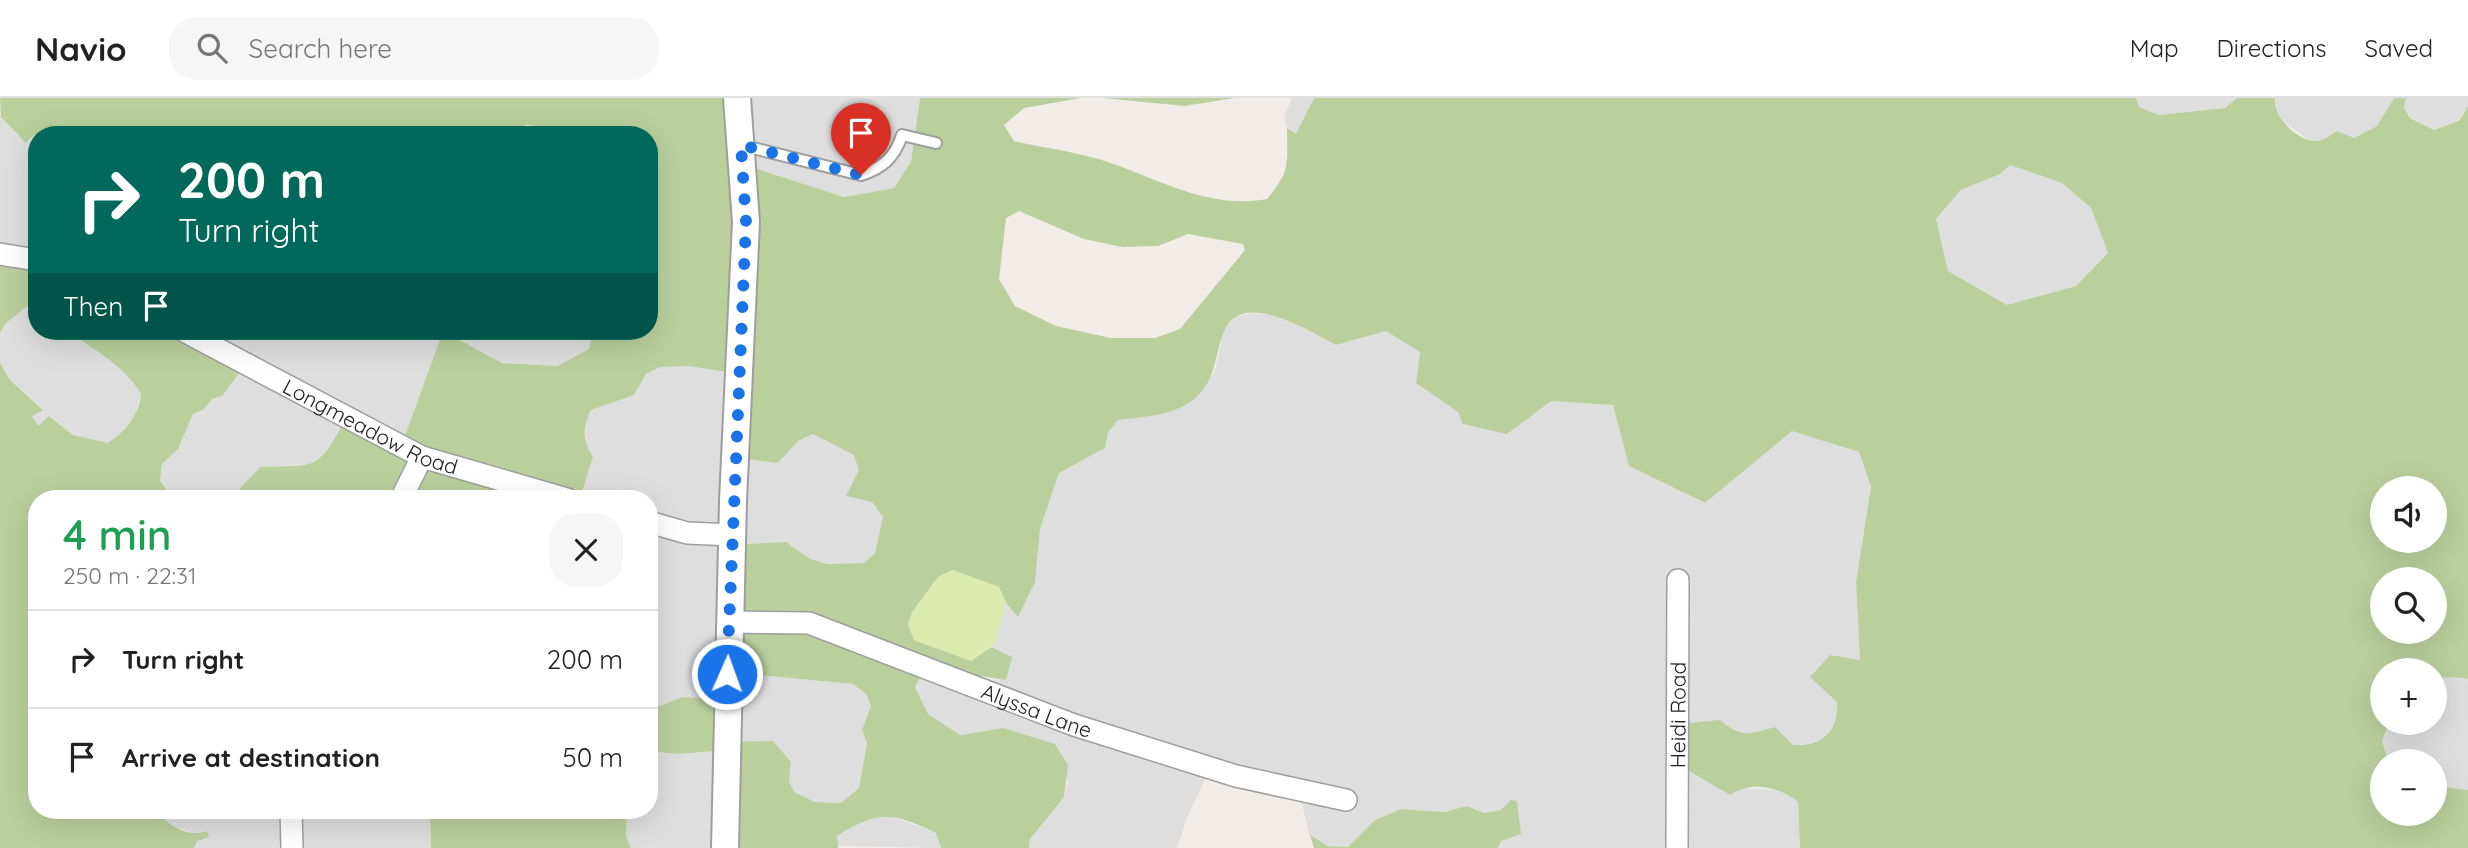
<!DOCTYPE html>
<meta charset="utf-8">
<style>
body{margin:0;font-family:Quicksand,sans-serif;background:#f6f6f6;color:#222;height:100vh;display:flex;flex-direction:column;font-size:26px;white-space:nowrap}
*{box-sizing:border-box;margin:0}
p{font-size:23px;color:#767676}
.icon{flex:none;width:38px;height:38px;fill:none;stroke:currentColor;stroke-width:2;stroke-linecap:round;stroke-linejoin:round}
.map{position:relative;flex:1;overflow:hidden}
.details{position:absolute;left:28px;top:392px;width:630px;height:329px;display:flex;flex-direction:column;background:#fff;border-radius:28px;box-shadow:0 7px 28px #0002}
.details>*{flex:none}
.top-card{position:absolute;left:28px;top:28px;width:630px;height:214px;border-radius:28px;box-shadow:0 7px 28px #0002;background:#00695c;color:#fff;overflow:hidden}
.tools{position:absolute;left:2370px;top:378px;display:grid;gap:14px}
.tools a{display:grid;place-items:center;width:77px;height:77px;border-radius:50%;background:#fff;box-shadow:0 7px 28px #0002;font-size:35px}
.pin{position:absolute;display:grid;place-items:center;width:60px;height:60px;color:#fff;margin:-72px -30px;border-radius:50% 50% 50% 0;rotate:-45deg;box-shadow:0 0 7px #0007}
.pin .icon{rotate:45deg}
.me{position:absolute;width:77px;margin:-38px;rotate:2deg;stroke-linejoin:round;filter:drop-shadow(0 0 5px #0008)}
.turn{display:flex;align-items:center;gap:24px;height:147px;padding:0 35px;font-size:32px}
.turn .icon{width:91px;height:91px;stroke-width:2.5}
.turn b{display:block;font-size:49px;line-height:60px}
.then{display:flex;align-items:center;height:66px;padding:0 35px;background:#0003;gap:14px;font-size:26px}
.round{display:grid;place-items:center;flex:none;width:74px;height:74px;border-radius:28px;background:#f6f6f6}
.headline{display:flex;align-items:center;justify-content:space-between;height:119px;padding:0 35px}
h1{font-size:42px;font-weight:600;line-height:52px;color:#1e9e55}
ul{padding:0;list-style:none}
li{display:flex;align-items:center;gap:21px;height:98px;padding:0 35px;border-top:2px solid #e0e0e0}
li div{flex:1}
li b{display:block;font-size:26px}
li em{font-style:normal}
header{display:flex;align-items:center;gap:42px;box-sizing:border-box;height:98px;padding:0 35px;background:#fff;border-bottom:2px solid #e0e0e0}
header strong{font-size:33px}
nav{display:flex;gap:38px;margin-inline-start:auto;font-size:24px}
.search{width:490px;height:63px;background:#f6f6f6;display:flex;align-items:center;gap:18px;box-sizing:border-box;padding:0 24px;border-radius:28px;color:#767676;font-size:26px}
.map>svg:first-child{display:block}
</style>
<header>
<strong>Navio</strong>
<div class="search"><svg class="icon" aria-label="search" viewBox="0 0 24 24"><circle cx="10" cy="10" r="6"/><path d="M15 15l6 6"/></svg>Search here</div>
<nav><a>Map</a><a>Directions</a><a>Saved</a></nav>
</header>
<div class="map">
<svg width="2468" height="750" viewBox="0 0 2468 750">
<rect width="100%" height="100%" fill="#f1ece8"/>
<path fill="#dfdede" d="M735 0H920L911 64 894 90 844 99 742 66Z
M1292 0H1314L1296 36 1287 30 1284 19Z
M2136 0H2237L2225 10 2159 17 2139 9Z
M2275 0H2394L2377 28 2354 41 2337 33 2320 43 2309 42 2281 22 2273 9Z
M2406 0H2468V8L2460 21 2434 32 2411 20 2404 10Z
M0 13 1 19 31 39 45 32 65 37H37V233H83L79 241 107 259 135 285 141 296 135 317 118 339 108 345 73 337 50 318 38 329 32 318 43 311 10 282 0 265V235L5 226 30 205 0 160Z
M2009 67 2062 85 2091 110 2108 155 2076 188 2007 207 1948 173 1936 121 1961 92 2000 76Z
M1253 215 1281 218 1336 247 1386 233 1420 254 1416 285 1458 314 1551 303 1613 307 1629 368 1704 405 1792 332 1859 354 1871 389 1856 484 1860 562 1837 604 1838 621 1828 638 1805 648 1793 647 1775 629 1746 637 1737 636 1741 690 1783 692 1798 704 1800 750H1498L1501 743 1517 736 1501 712 1484 715 1467 708 1444 714 1401 711 1375 722 1348 749 1328 748 1309 737 1302 704 1295 691 1212 667 1187 719 1177 750H1029L1030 741 1064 699 1068 683 1003 630 960 637 927 616 915 589 919 581 941 572 1000 583 991 549 995 545 999 489 1007 506 1018 518 1035 484 1040 431 1059 375 1105 350 1108 334 1117 322 1169 314 1214 276 1224 233 1235 219Z
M193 233H443L402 346 345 323 324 359 314 366 260 369 230 401H174L160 383 162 366 178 351 193 316 203 312 211 301Z
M444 233H593L589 251 557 268 502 265Z
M689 268 739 276 778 365 798 343 813 336 855 357 872 404 883 419 875 455 864 465 828 466 810 461 786 444 729 574 853 586 866 596 871 608 862 632 867 645 859 690 841 705 815 704 794 694 789 684 791 664 727 644 682 599 663 607 649 609V401H580L593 360 584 344 583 329 591 312 634 297 646 276 659 269Z
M2434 578 2468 581V692L2434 688V663H2388L2382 643 2389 625H2434Z
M658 651 679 656 724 651 723 750H631L626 738 627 712H649V653Z
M157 712H430L431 750H194L198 736 168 727Z
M891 718 936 735 941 750 835 748 837 738 867 720Z"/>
<path fill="#dceaae" d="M953 472 999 489 1006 504 995 545 971 563 914 542 908 527 912 514 938 479Z"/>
<path fill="#b9d09d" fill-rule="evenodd" d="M0 0H735L742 66 844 99 894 90 911 64 920 0H1081L1024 10 1004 27 1014 43C1044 50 1078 54 1108 64 1160 82 1211 112 1267 101 1291 72 1287 67 1287 30L1296 36 1314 0H2136L2139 9 2159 17 2225 10 2237 0H2275C2272 18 2297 43 2316 43 2323 43 2330 37 2337 33L2354 40 2377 28 2394 0H2406L2404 10 2410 20 2434 32 2460 22 2468 8V581C2456 578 2445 581 2434 578V572H2382V625H2389L2382 643 2388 663H2382V716H2434V688L2468 692V750H1800L1798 704C1779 689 1752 682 1730 697L1681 668 1678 626 1720 622C1743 641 1748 636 1775 629L1793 647C1822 649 1839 633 1837 604L1810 579 1830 557 1860 562 1856 484 1871 389 1859 354 1792 333 1705 405 1629 368 1613 307 1551 303 1507 336 1463 326 1458 314 1416 285 1420 254 1386 233 1336 247C1310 234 1241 189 1224 234 1213 261 1217 285 1190 304 1171 318 1140 319 1118 322L1108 334 1105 350 1059 375 1040 431 1035 484 1018 519 1007 506 999 489 953 472 938 479 912 514 908 527 914 542 971 563 991 549 1012 559 1006 582 941 572 919 581 915 589 928 616 960 637 1003 630 1055 646 1068 667 1064 699 1030 741 1029 750H941L936 735C891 714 880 712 837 738L838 750H723L724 652 679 656 649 653V609L663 607 682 599 722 602 727 644 773 643 791 664 789 683 794 694 815 704 841 705 859 690 867 645 862 632 871 608 866 596 853 586 729 574 732 447 786 444 810 461 828 466 864 465 875 455 883 419 872 404 846 398 859 372 854 357 813 336 798 343 778 365 739 360V276L689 268 660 269 646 276 634 297 591 312C582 332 582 341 593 359L580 401H230L260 369C318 366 315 375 345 323L402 346 443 233 502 265 557 268 589 251 593 233H649V37H589L583 33 526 27 512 37H65C49 33 37 31 26 45L1 19ZM2010 67 2062 85 2091 110 2108 155 2076 188 2007 207 1948 173 1936 121 1961 92 2000 76ZM1019 113 1084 141 1122 149 1158 148 1188 136 1243 146 1245 152 1180 231 1155 240H1111L1056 228 1015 208 999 181 1006 120ZM2382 390H2434V443H2382ZM2382 481H2434V534H2382Z
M1103 0H1235L1184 8Z
M0 160 34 170 31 205 5 226 0 235Z
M83 233H193L243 270 222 298 212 301 203 312 193 316 178 351 162 366 160 383 174 401H37V712H157C167 728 189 740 207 733L209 739 197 743 194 750H0V265L10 282 43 312 32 318 38 328 49 318 73 337 108 345C125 334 139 317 141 296 127 272 102 256 79 241Z
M1511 702 1517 703 1521 736 1501 743 1498 750H1314L1310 737 1328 748 1348 749 1375 722 1401 711 1444 714 1467 708 1484 715 1501 712Z
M430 712H627L626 738 631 750H431Z"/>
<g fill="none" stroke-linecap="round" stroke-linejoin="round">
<g stroke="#9e9e9e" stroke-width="14">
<path id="service" d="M741 47 861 77C883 70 895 59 902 37L936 45"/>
</g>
<g stroke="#9e9e9e" stroke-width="24">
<g id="minor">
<path d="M0 156 37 162"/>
<path id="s1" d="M184 233 422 359 567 401"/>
<path d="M401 401 422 359"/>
<path d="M649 424 687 435 732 437"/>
<path id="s2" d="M729 524 809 525 1074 627 1236 678 1346 702"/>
<path d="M291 712 292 750"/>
<path id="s3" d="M1677 750 1678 482"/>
</g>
</g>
<g stroke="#9e9e9e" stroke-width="30">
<path id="tertiary" d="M725 750 733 403 746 124 737 0"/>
</g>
<use href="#service" stroke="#fff" stroke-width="10"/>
<use href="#minor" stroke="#fff" stroke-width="21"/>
<use href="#tertiary" stroke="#fff" stroke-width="26"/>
</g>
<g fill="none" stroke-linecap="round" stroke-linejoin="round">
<path stroke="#1a73e8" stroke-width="12" stroke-dasharray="0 21.6" d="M727 576 746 124 741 47 861 77"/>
</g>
<g text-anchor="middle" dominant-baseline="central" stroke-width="7" stroke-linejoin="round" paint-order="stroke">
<g font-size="21" fill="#212121" stroke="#fff">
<text stroke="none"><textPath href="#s1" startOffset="210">Longmeadow Road</textPath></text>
<text stroke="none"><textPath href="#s2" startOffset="324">Alyssa Lane</textPath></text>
<text stroke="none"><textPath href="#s3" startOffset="133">Heidi Road</textPath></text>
</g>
</g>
</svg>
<div class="tools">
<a><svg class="icon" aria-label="sound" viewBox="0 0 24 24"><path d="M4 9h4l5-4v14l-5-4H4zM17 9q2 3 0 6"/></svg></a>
<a><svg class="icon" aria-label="search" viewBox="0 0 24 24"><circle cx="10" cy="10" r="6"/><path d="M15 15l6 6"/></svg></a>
<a>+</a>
<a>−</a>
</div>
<div class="pin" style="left:861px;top:77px;background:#d93025"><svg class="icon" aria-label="arrive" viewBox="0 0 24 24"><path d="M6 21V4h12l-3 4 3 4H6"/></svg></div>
<svg class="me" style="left:727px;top:576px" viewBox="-20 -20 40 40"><circle r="17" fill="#1a73e8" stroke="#fff" stroke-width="3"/><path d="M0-11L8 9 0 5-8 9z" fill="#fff"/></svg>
<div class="top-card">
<div class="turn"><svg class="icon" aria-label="right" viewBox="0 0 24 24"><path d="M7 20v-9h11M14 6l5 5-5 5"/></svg><div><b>200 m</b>Turn right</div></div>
<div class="then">Then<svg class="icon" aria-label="arrive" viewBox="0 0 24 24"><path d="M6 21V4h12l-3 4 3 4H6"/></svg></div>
</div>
<section class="details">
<div class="headline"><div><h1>4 min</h1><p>250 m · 22:31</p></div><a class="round"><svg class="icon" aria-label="close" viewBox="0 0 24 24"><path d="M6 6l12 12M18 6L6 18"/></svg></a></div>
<ul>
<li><svg class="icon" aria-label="right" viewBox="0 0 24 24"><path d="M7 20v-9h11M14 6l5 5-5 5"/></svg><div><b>Turn right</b></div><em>200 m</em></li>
<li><svg class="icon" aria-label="arrive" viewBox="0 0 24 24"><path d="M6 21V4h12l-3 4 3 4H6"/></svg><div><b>Arrive at destination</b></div><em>50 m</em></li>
</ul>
</section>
</div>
